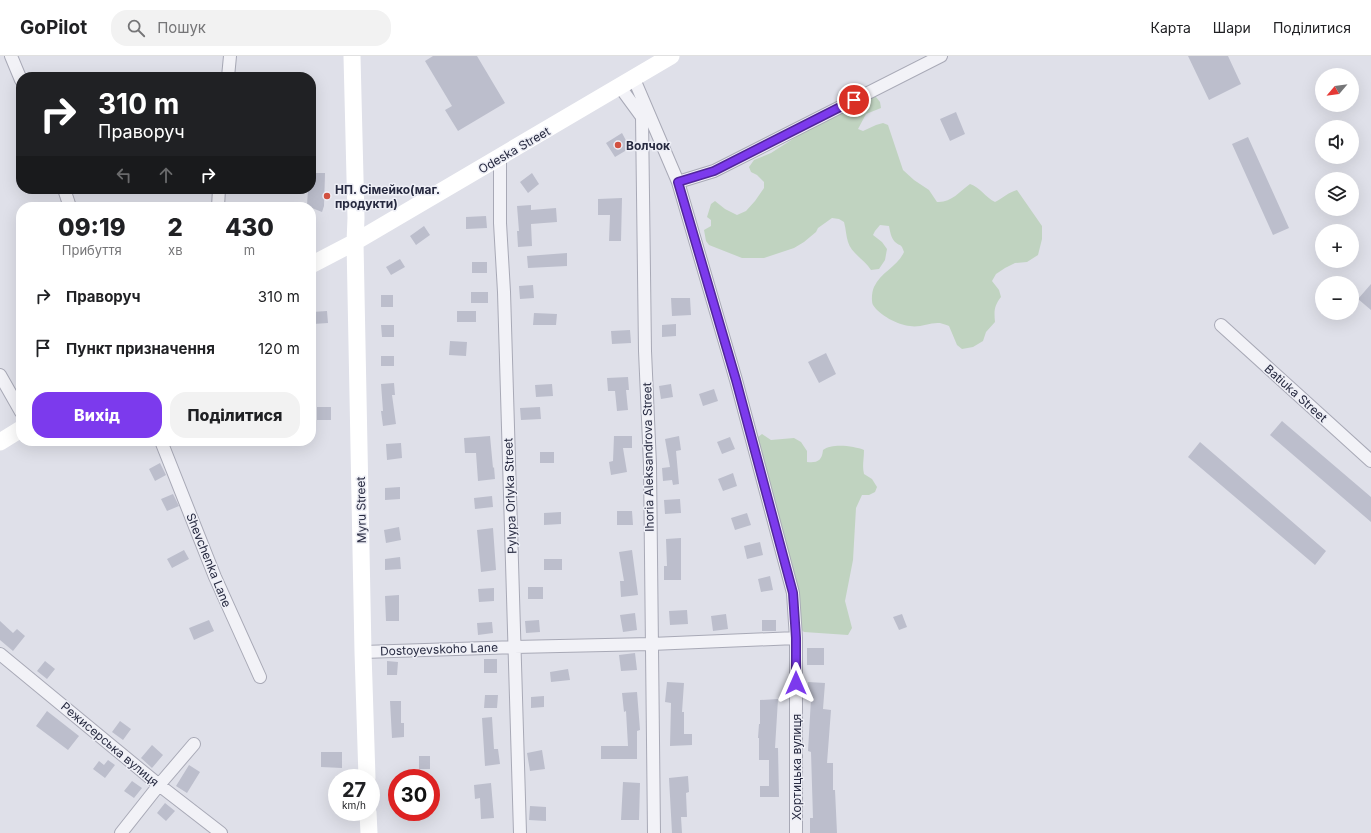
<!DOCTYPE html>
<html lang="uk">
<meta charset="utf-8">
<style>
body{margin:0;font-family:Inter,sans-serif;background:#f2f2f2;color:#202124;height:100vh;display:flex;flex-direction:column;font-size:15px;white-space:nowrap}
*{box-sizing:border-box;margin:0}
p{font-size:13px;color:#757577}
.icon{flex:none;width:22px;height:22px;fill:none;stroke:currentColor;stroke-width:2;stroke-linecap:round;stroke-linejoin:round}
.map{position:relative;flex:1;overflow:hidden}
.side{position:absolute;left:16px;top:146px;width:300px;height:244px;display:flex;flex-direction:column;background:#fff;border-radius:16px;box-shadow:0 4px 16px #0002}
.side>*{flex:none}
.top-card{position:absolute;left:16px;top:16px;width:300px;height:122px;border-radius:16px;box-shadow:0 4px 16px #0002;background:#202124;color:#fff;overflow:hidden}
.needle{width:26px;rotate:241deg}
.controls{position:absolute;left:1315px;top:12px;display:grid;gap:8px}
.controls a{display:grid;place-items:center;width:44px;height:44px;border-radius:50%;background:#fff;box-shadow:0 4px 16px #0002;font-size:20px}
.speed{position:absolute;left:328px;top:713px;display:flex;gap:8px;font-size:20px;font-weight:700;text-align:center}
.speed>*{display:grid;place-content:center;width:52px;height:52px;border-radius:50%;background:#fff;box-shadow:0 4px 16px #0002;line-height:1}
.speed small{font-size:10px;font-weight:400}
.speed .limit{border:6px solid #d22;background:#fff;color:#111}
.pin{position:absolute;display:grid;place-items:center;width:34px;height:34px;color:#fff;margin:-17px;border:2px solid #fff;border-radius:50%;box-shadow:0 1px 4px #0007}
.me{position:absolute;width:44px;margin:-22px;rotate:0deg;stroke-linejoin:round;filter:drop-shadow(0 0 3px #0008)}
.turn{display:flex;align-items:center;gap:14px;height:84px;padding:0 16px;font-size:18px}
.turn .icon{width:52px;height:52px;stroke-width:2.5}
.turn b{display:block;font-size:28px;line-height:34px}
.lanes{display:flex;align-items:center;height:38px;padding:0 16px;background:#0003;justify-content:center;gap:20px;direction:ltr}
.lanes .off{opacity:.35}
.eta{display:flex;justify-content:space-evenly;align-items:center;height:68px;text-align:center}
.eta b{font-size:24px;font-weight:800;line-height:28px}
.button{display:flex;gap:8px;margin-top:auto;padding:8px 16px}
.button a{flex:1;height:46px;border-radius:16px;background:#7c3aed;color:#fff;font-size:16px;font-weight:800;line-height:46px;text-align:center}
.button a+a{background:#f2f2f2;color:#202124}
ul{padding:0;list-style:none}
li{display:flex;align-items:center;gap:12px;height:52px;padding:0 16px}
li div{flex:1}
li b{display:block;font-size:15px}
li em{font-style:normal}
header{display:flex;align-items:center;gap:24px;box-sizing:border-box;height:56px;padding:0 20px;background:#fff;border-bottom:1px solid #e0e0e0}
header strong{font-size:19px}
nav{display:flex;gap:22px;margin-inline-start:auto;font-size:14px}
.search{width:280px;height:36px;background:#f2f2f2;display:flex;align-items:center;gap:10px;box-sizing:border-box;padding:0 14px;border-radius:16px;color:#757577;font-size:15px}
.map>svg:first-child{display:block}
</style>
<header>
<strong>GoPilot</strong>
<div class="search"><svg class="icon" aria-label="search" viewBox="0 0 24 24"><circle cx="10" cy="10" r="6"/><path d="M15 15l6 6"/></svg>Пошук</div>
<nav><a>Карта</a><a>Шари</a><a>Поділитися</a></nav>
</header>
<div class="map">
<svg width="1371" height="777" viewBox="0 0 1371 777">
<rect width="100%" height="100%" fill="#dfe0e9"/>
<path fill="#c0d3c0" d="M871 41H876L880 46 881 52 866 58 858 73 863 75 876 69 883 67 888 69 903 114 914 124 929 134 937 146C951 147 959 136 970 128 980 131 985 141 995 146 1003 142 1009 136 1017 134L1042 170V183L1038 199 1027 206 1015 207 1005 212 996 218 992 225 999 234 1001 241C994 250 994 255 995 266L986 276 983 285 973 291 962 293 957 289 949 270C947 269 943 268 940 267 930 266 920 272 910 270 898 269 879 259 873 249 871 245 872 235 874 231 881 216 898 210 904 196 901 187 901 191 895 186 891 182 890 175 889 170L880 169 875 175 873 179 882 186 887 193 885 204 879 213 871 214C865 204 851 197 848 186 846 180 846 173 844 166L839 163 832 162 818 172 816 176 804 186 794 192 764 202H742L709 189 706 185 704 174 711 170V164L707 161 711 148 715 145 725 153 737 159 746 155 755 145 764 132V126L757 119 751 116 749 111 754 104 771 97 810 72Z
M762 378 771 384 794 382 801 386 807 395V406C817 407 822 405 823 394 832 387 854 390 864 394 864 403 862 410 864 418L872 423 877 431 875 436 869 439H862L856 452 853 504 845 545 852 572 848 579 804 576 799 572 758 391V381Z"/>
<path fill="#bcbecc" d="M433 0H477L505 47 458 75 445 54 452 50 425 5Z
M1188 0H1228L1241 28 1209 44Z
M956 56 965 78 950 85 940 63Z
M622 77 630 92 615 101 606 87Z
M1248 81 1289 172 1273 179 1232 88Z
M311 117H325L324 150 322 156 307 150 308 133H311Z
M532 117 539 128 528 137 520 126Z
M622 142 621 185H609L610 159H598V143Z
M531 149V154L556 152 557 166 531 168 532 190 518 191 517 175H519L517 150Z
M486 160 487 172 466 173V161Z
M424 170 430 179 416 189 410 180Z
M567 197V210L528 212 527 200Z
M400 203 405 211 391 219 386 211Z
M472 206H487V217H472Z
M1371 228V254L1358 243Z
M533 229 534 242 520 243 519 230Z
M471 236H488V247H471Z
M381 239H393V251H381Z
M671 242H690L691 259 672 260Z
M327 255 328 267 313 268 312 256Z
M457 255H476V266H457Z
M534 257 557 258 556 269H533Z
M676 268V280L662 281V269Z
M381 269H394V281H382Z
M630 274 631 287 612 288 611 275Z
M450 285 467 286 466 300 449 299Z
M826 297 836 318 819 327 808 306Z
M381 300H394V310H381Z
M628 321 629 334H626L628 354 617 355 615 335H608L607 322Z
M394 327 395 339H392L396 368 383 370 381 355H383L381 328Z
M552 328 553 340 536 341 535 329Z
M671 328 673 341 661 343 659 330Z
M714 333 718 345 703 350 699 338Z
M317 351H331V364H317Z
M540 351 541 363 521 364 520 352Z
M1282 365 1371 441V466L1270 379Z
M490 380 493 412 494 411 495 423 478 425 476 397H465L464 382Z
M614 380H632V392H623L627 416 611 419 609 406 613 405Z
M679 380 681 394 676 395 679 428 673 429 672 424 663 425 662 412 670 411 665 383Z
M730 381 735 393 722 398 717 386Z
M1200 386 1326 495 1315 509 1188 401Z
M401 387 402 402 387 404 386 388Z
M540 396H554V407H540Z
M160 407 166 419 155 425 149 413Z
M733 417 737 430 723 435 718 423Z
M400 431V443L385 444V432Z
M173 438 179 450 167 455 161 443Z
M492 440 493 451 475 453 474 442Z
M680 443 681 457 665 458 664 444Z
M617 455H632L633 469H617Z
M561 456V468L544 469V457Z
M747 457 751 469 735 474 731 462Z
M399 471 401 484 386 487 384 474Z
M493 472 496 514 481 516 477 474Z
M681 482V524H664V510H667L666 483Z
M760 486 763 499 747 503 744 490Z
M184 494 189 503 172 512 167 503Z
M632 494 638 539 621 541 620 525H624L619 496Z
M400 501 401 513 385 514V503Z
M544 503H562V514H544Z
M770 520 773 534 761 536 758 523Z
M528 531H543V543H528Z
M494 532V545L479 546 478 533Z
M399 539V565H386L385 540Z
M687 554 688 568 670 569 669 555Z
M635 557 637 574 623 576 620 559Z
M726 558 728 573 713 575 711 560Z
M902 558 907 571 899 574 893 561Z
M209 564 214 575 194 584 189 572Z
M539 564 540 576 526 577 525 565Z
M762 564H776V575H762Z
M0 565 13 577 17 573 25 580 13 595 0 584Z
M492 566 493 577 478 579 477 567Z
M807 592H824V609H807Z
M635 597 637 614 621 615 619 599Z
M484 603H497V617H484Z
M45 605 55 613 47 623 37 615Z
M387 605 398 606 397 619H387Z
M568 613 570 624 551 626 550 616Z
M667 626 684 627 682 656H684V678H692V689L670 690 671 647 665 646Z
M808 626 825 627 823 653 831 654 827 707H833V734H835L837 777H810V762H813L811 696 808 695 811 643 807 642Z
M637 636 640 674 637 675V703H601V690H628L626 655 624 656 622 637Z
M485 639H498L497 652H484Z
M544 640V651L531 652V641Z
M778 643 775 692H778L779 741H760V730H769V704H759V682H758L759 668H760V644Z
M390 645H401V667H404V681L392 682Z
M47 655 79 680 68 694 36 670Z
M492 661 494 693H498L500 708 485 710 482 662Z
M120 665 131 673 123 684 112 676Z
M152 689 163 699 152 712 141 702Z
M542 694 545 713 530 715 527 697Z
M321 696H342V712L321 711Z
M419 700H430V713H419Z
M108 704 115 709 105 722 93 713 99 705 104 709Z
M189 709 200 716 187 737 176 730Z
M688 720 689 736 686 737 687 761H681L682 777H672L669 722Z
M132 725 142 732 134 742 124 735Z
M623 726 640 727 639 764H621Z
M491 727 494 762 481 763 480 742 475 743 474 729Z
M165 747 175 755 166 765 157 757Z
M530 750 546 751V765L529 764Z"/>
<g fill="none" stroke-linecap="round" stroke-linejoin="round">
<g stroke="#a8a9b6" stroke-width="14">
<path id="street" d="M11 0 21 24
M228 21 230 0
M634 23 678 126 736 324 793 537 796 582V777
M620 31 642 61 645 295 650 409 654 777
M500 102V167L504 236 520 777
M678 126 714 115 941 0
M64 133 70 151
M218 151 219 133
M1221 269 1371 405
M0 319 21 356
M161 385 215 521 260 621
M363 596 514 591 651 588 796 582
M0 598 159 729 221 777
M121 777 159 729 194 688"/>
</g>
<use href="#street" stroke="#f2f2f7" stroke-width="12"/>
<path stroke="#fff" stroke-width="17" d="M352 0 356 162 355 186 363 596 367 722
M311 209 355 186 671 0
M0 386 21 373
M368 756 369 777"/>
</g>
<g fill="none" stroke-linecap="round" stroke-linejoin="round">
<g stroke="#51269a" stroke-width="10">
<path id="route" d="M796 627V582L793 537 736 324 678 126 714 115 854 44"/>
</g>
<use href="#route" stroke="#7c3aed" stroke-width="7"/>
</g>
<g fill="#d25140" stroke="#eeeff6" stroke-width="1.5">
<circle cx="618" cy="89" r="4"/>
<circle cx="327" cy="140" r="4"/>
</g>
<g text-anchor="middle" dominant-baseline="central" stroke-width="3" stroke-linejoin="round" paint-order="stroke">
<g font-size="12" font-weight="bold" fill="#272a40" stroke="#eeeff6" text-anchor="start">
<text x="626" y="89">Волчок</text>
<text x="335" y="133">НП. Сімейко(маг.<tspan x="335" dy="14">продукти)</tspan></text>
</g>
<g font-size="12" fill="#272a40" stroke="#eeeff6">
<text transform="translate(514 94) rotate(-30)">Odeska Street</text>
<text transform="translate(1296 337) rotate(42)">Batiuka Street</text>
<text transform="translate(648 401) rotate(-91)">Ihoria Aleksandrova Street</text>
<text transform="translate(510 440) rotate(-92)">Pylypa Orlyka Street</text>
<text transform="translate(361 454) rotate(-91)">Myru Street</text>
<text transform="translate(209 504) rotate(68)">Shevchenka Lane</text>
<text transform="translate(439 593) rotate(-2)">Dostoyevskoho Lane</text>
<text transform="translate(110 688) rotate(40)">Режисерська вулиця</text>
<text transform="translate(796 711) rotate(-90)">Хортицька вулиця</text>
</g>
</g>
</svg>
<div class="controls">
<a><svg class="needle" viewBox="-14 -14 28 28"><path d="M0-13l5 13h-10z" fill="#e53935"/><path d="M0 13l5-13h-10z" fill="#757577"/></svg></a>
<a><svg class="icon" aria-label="sound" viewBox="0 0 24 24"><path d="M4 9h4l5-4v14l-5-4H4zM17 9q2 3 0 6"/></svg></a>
<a><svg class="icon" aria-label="layers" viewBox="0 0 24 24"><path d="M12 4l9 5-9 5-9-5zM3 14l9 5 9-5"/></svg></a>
<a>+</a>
<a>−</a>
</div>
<div class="speed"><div>27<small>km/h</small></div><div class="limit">30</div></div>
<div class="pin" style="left:854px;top:44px;background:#d93025"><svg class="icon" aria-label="arrive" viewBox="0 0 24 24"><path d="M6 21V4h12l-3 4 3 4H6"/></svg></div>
<svg class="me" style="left:796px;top:627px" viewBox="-20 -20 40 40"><path d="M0-17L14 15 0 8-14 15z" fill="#7c3aed" stroke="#fff" stroke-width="4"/></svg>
<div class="top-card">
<div class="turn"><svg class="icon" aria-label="right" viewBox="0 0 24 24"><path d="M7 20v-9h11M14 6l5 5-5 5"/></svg><div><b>310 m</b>Праворуч</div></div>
<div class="lanes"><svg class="icon off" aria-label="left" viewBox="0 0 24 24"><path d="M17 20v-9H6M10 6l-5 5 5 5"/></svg><svg class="icon off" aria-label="ahead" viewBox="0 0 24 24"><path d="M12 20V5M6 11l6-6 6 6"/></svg><svg class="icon" aria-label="right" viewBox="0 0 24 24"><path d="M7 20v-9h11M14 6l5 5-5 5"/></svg></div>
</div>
<section class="side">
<div class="eta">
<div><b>09:19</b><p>Прибуття</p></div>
<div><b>2</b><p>хв</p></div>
<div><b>430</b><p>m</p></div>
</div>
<ul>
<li><svg class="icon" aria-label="right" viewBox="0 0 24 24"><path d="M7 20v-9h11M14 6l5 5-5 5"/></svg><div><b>Праворуч</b></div><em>310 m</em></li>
<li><svg class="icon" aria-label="arrive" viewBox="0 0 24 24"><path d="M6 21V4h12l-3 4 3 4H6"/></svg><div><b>Пункт призначення</b></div><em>120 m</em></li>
</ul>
<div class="button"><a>Вихід</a><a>Поділитися</a></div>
</section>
</div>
